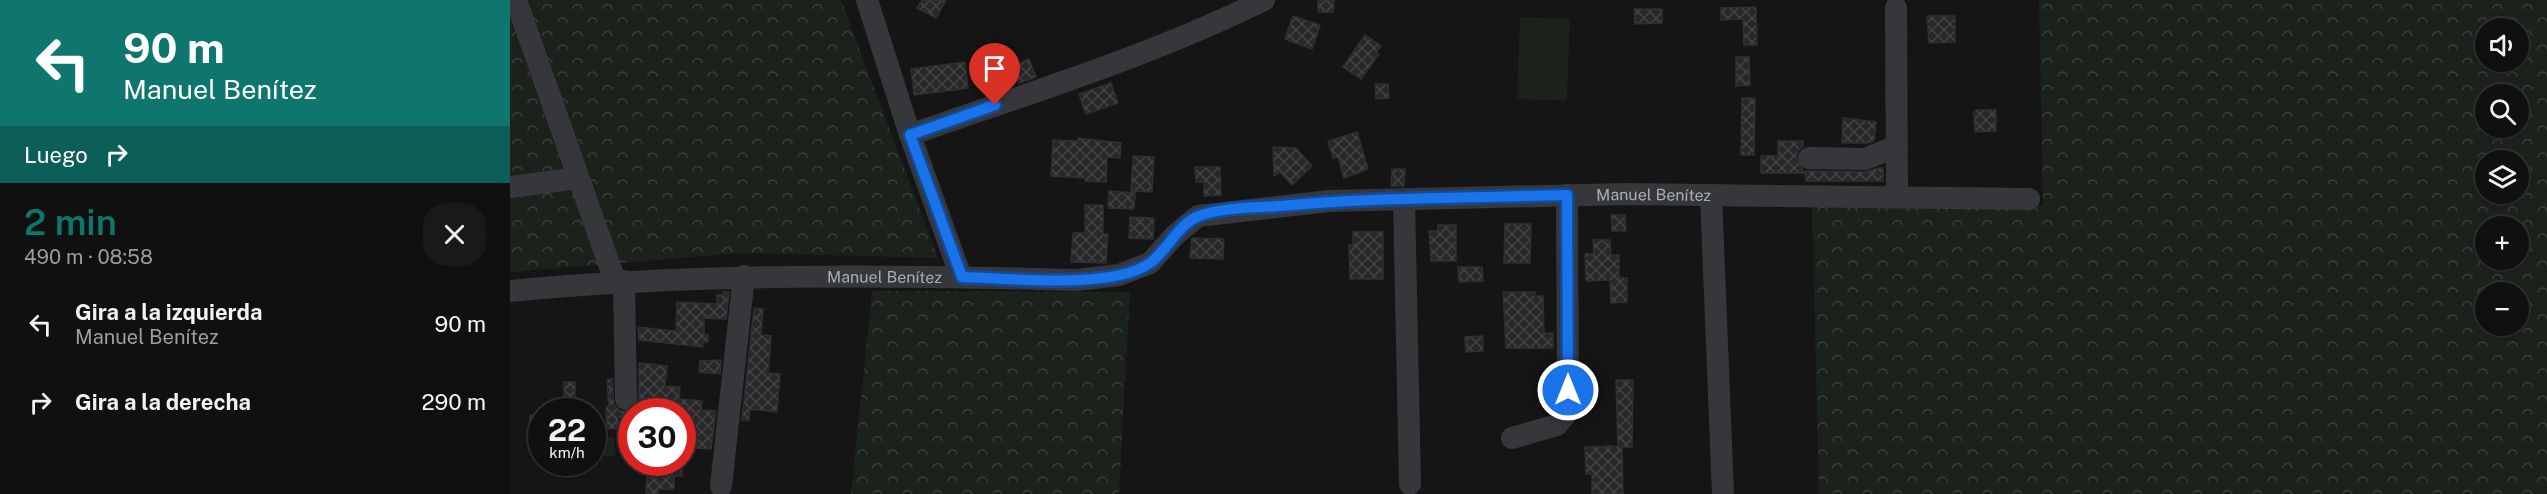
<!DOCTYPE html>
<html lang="es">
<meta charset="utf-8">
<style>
body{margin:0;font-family:"Public Sans",sans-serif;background:#191919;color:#f1f3f6;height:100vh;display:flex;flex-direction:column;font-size:22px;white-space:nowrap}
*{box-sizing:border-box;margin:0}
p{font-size:20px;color:#9c9d9f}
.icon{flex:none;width:33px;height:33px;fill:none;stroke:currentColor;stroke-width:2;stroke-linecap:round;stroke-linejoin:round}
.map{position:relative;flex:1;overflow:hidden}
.side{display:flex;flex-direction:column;background:#101010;width:510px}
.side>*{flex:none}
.banner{background:#0f766e;color:#fff;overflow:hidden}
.controls{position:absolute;left:1965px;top:18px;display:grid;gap:12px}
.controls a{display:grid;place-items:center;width:54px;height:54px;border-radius:50%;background:#101010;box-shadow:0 2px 4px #0004,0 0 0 2px #303030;font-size:30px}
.speed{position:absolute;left:18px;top:398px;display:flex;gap:12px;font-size:30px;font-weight:700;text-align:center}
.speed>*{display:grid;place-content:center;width:78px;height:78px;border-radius:50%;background:#101010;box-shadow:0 2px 4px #0004,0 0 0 2px #303030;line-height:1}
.speed small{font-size:15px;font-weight:400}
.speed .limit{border:9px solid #d22;background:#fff;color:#111}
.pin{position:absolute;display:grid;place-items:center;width:51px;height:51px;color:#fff;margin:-62px -26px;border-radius:50% 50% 50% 0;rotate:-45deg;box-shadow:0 0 6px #0007}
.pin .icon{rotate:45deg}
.me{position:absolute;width:66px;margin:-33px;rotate:0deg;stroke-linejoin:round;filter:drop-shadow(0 0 4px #0008)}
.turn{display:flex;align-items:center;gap:21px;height:126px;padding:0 24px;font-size:27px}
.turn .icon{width:78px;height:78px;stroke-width:2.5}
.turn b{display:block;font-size:42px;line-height:51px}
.then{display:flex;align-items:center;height:57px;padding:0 24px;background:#0003;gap:12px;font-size:22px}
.round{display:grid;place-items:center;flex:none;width:63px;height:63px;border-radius:24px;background:#191919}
.overview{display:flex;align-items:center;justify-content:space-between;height:102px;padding:0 24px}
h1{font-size:36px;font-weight:600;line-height:45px;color:#0f766e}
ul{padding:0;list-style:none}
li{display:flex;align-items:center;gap:18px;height:78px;padding:0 24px}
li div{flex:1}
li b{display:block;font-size:22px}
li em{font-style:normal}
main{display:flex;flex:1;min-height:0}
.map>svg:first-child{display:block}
</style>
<main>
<section class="side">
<div class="banner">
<div class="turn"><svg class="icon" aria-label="left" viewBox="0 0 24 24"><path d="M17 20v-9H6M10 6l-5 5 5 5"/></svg><div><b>90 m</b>Manuel Benítez</div></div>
<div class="then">Luego<svg class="icon" aria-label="right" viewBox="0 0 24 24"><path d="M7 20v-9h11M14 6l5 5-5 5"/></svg></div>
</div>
<div class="overview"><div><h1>2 min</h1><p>490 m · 08:58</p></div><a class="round"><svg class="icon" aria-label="close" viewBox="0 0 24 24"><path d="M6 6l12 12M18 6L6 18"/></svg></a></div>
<ul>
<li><svg class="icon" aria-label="left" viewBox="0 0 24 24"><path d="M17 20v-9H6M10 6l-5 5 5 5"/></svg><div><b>Gira a la izquierda</b><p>Manuel Benítez</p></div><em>90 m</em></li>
<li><svg class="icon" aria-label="right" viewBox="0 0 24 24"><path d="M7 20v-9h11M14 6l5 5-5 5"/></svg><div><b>Gira a la derecha</b></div><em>290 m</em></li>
</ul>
</section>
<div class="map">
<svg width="2037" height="494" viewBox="0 0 2037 494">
<defs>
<pattern id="forest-crowns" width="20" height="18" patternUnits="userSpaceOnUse" patternTransform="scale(1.5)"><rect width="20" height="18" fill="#1b211b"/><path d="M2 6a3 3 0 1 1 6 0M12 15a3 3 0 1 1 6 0" fill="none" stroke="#393f3a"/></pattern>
<pattern id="building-cross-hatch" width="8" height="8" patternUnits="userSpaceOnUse" patternTransform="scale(1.5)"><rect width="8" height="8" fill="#28282a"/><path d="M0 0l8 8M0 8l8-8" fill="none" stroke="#444447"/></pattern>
</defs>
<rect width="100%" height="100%" fill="#151516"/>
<path fill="#1b211b" d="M1010 17 1060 19 1057 101 1007 99Z
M104 437 106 456 83 457V438Z"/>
<path fill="url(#forest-crowns)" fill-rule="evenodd" d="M0 0H331L428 258 231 253 0 272Z
M1529 0H2037V494H1309L1302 207 1533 206ZM1976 28H2008V62H1976ZM1976 94H2008V128H1976ZM1976 160H2008V194H1976ZM1976 226H2008V260H1976ZM1976 292H2008V326H1976Z
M362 291 620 292 609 494H341Z"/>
<path fill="url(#building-cross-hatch)" stroke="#2f2f32" stroke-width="1.5" d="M412 0H436L426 18 407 8Z
M808 0H824L823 12H808Z
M1246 7 1247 45H1234L1233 19 1211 20V8Z
M1124 9H1152V23L1125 24Z
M783 16 810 25 802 49 775 39Z
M1417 16H1445V42L1419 43Z
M855 35 871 46 866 52 869 54 851 79 833 67Z
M1226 57H1239L1240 85 1226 86Z
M519 59 526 77 509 83 503 66Z
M455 62 458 88 404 95 401 69Z
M601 83 608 103 576 114 569 94Z
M865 84H878L879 98 866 99Z
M1232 98H1245L1244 155H1231Z
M1467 110H1486V131L1465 132 1464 112Z
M1333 118 1366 122 1364 141 1357 143H1332Z
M847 132 858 169 834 178 828 157 823 158 818 141Z
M568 138 611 143 610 158 597 157 596 182 575 181 576 178 541 176 543 140 568 141Z
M1268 141H1293V146L1288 151 1286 158 1294 173H1251V156H1268Z
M763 147 786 148 802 166 782 185 770 172 764 176Z
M623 156 644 157 642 192 621 191Z
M685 167H710L711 195 694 196V182H686Z
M1369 168H1373V181H1296L1295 171 1355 172Z
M882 169H895L894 186H881Z
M599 191 625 193 624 209 598 208Z
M575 205H593V234H598L596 263 561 262 563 233H575Z
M1101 215H1115L1116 231H1102Z
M620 217 644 218 643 239 619 238Z
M995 224H1021L1020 263H994Z
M928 225H946V261H921L919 231H928Z
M843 232H873V279H840L839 245H843Z
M682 238 714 239 713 259 680 258Z
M1083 240H1100L1101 255H1109V278H1117V302L1101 303 1100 280 1076 281 1075 254H1084Z
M948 267H972L973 281 949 282Z
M213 292H219L216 319 194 318V334L198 335V342H193V347L129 340 128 327 166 331 167 302 207 304V295H213Z
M993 292H1025L1024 296H1033L1034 333H1043V348H996Z
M244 308 253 309 251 335 261 336 258 373 270 374 267 412 240 409 239 421 232 420Z
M973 336V351L956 352 955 337Z
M211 360 210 374 189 372 190 361Z
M129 363 157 366 155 386 170 387 169 399 192 401 191 410 206 411 201 449 172 447V411H122L129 399Z
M102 379 104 405 110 411H122V418L108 417V428L97 429 96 407H99L97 380Z
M1106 380H1123L1122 447H1112L1113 494H1082V474H1076L1075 447 1108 446Z
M54 382H65V411H54Z
M20 415 32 416V435L19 434Z
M138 462H172V476H164V489H148V494H136Z"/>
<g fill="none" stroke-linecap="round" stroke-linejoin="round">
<g stroke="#36373b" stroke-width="22">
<path d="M6 0 105 281"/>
<path d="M357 0 400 135 451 277"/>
<path d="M1386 8 1387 197"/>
<path d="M400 135C519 93 641 56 754 0"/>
<path d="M1299 158 1355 159 1387 146"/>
<path d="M0 187 68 178"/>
<path d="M1201 195 1213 494"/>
<path d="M894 200 900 484"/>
<path d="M114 281 116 399"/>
<path id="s1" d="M0 291C189 273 377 275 567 280L609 275 640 263 665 235 688 216 819 201 1116 194 1519 199"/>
<path d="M1002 438 1047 425 1058 412 1057 195"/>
<path d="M211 486 234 276"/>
</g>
</g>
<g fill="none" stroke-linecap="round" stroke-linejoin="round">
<g stroke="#114b97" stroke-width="15">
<path id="route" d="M485 105 400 135 452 277C498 278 603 290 640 263 658 250 667 225 689 216 713 207 745 208 770 206 866 197 962 198 1057 195L1058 390"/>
</g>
<use href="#route" stroke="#1a73e8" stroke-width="10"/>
</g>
<g text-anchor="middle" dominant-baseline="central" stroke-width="6" stroke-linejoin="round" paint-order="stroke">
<g font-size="16" fill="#a7adb5" stroke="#101011">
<text stroke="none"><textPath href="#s1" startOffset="1167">Manuel Benítez</textPath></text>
<text stroke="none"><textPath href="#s1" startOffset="375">Manuel Benítez</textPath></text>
</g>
</g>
</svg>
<div class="controls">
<a><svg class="icon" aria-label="sound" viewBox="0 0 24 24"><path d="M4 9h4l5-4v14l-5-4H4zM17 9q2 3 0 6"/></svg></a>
<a><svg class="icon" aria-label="search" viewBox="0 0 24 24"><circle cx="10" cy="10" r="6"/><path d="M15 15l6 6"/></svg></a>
<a><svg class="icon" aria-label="layers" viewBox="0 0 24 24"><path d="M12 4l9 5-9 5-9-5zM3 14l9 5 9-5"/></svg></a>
<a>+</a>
<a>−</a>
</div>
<div class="speed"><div>22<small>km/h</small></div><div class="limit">30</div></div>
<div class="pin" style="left:485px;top:105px;background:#d93025"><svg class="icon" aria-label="arrive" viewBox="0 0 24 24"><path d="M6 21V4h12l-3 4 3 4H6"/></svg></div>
<svg class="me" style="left:1058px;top:390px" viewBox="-20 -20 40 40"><circle r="17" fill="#1a73e8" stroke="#fff" stroke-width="3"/><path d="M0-11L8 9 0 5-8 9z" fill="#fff"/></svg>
</div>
</main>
